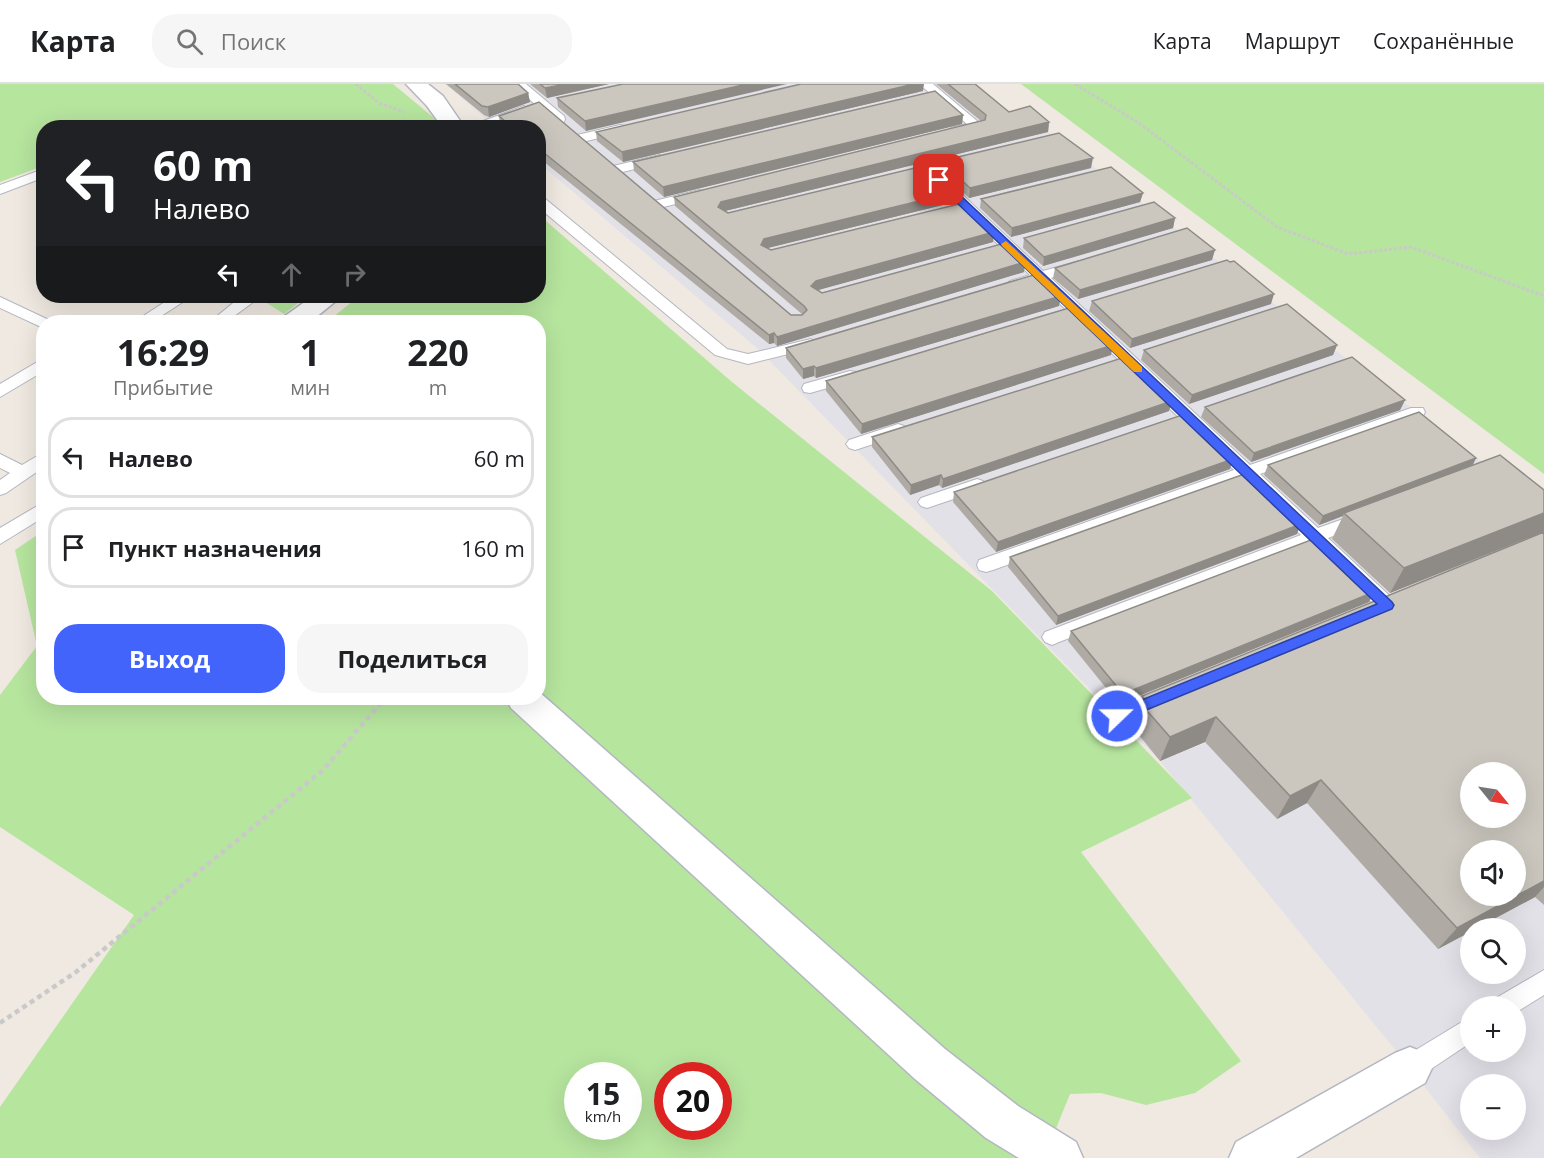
<!DOCTYPE html>
<html lang="ru">
<meta charset="utf-8">
<style>
body{margin:0;font-family:"Open Sans",sans-serif;background:#f6f6f6;color:#202124;height:100vh;display:flex;flex-direction:column;font-size:22px;white-space:nowrap}
*{box-sizing:border-box;margin:0}
p{font-size:20px;color:#757577}
.icon{flex:none;width:33px;height:33px;fill:none;stroke:currentColor;stroke-width:2;stroke-linecap:round;stroke-linejoin:round}
.map{position:relative;flex:1;overflow:hidden}
.side{position:absolute;left:36px;top:231px;width:510px;height:390px;display:flex;flex-direction:column;background:#fff;border-radius:24px;box-shadow:0 6px 24px #0002}
.side>*{flex:none}
.hud{position:absolute;left:36px;top:36px;width:510px;height:183px;border-radius:24px;box-shadow:0 6px 24px #0002;background:#202124;color:#fff;overflow:hidden}
.needle{width:39px;rotate:120deg}
.tools{position:absolute;left:1460px;top:678px;display:grid;gap:12px}
.tools a{display:grid;place-items:center;width:66px;height:66px;border-radius:50%;background:#fff;box-shadow:0 6px 24px #0002;font-size:30px}
.speed{position:absolute;left:564px;top:978px;display:flex;gap:12px;font-size:30px;font-weight:700;text-align:center}
.speed>*{display:grid;place-content:center;width:78px;height:78px;border-radius:50%;background:#fff;box-shadow:0 6px 24px #0002;line-height:1}
.speed small{font-size:15px;font-weight:400}
.speed .limit{border:9px solid #d22;background:#fff;color:#111}
.pin{position:absolute;display:grid;place-items:center;width:51px;height:51px;color:#fff;margin:-26px;border-radius:12px;box-shadow:0 3px 9px #0006}
.me{position:absolute;width:66px;margin:-33px;rotate:68deg;stroke-linejoin:round;filter:drop-shadow(0 0 4px #0008)}
.turn{display:flex;align-items:center;gap:21px;height:126px;padding:0 18px;font-size:27px}
.turn .icon{width:78px;height:78px;stroke-width:2.5}
.turn b{display:block;font-size:42px;line-height:51px}
.lanes{display:flex;align-items:center;height:57px;padding:0 18px;background:#0003;justify-content:center;gap:30px;direction:ltr}
.lanes .off{opacity:.35}
.eta{display:flex;justify-content:space-evenly;align-items:center;height:102px;text-align:center}
.eta b{font-size:36px;font-weight:700;line-height:42px}
.cta{display:flex;gap:12px;margin-top:auto;padding:12px 18px}
.cta a{flex:1;height:69px;border-radius:24px;background:#4264fb;color:#fff;font-size:24px;font-weight:700;line-height:69px;text-align:center}
.cta a+a{background:#f6f6f6;color:#202124}
ul{padding:0;list-style:none}
li{display:flex;align-items:center;gap:18px;height:81px;margin:0 12px 9px;padding:0 6px;border:3px solid #e0e0e0;border-radius:24px}
li div{flex:1}
li b{display:block;font-size:22px}
li em{font-style:normal}
header{display:flex;align-items:center;gap:36px;box-sizing:border-box;height:84px;padding:0 30px;background:#fff;border-bottom:2px solid #e0e0e0}
header strong{font-size:28px}
nav{display:flex;gap:33px;margin-inline-start:auto;font-size:21px}
.search{width:420px;height:54px;background:#f6f6f6;display:flex;align-items:center;gap:15px;box-sizing:border-box;padding:0 21px;border-radius:24px;color:#757577;font-size:22px}
.map>svg:first-child{display:block}
</style>
<header>
<strong>Карта</strong>
<div class="search"><svg class="icon" aria-label="search" viewBox="0 0 24 24"><circle cx="10" cy="10" r="6"/><path d="M15 15l6 6"/></svg>Поиск</div>
<nav><a>Карта</a><a>Маршрут</a><a>Сохранённые</a></nav>
</header>
<div class="map">
<svg width="1544" height="1074" viewBox="0 0 1544 1074">
<rect width="100%" height="100%" fill="#efe9e1"/>
<path fill="#e3e1e8" fill-rule="evenodd" d="M445 0H962L1026 52 1047 47 1544 425V510L1182 668 1544 527V1074H1480L1410 984 1160 677 758 265 539 79 538 44 496 43ZM1470 688H1515V734H1470ZM1470 766H1515V812H1470ZM1470 844H1515V890H1470ZM1470 922H1515V968H1470ZM1470 1000H1515V1046H1470Z"/>
<path fill="#b6e59e" fill-rule="evenodd" d="M0 0H393L445 43 44 44 43 82 0 98Z
M1021 0H1544V390Z
M539 131 732 298 992 507 1192 714 1081 768 1241 977 1195 1009 1146 1021 1101 1009 1070 1010 1044 1074H0V1023L134 831 0 743V611L37 562 15 466 43 447 44 614H538V238H327L359 212H538ZM578 992H628V1042H578ZM668 992H718V1042H668Z
M256 212H307L284 230Z"/>
<g fill="none" stroke-linecap="round" stroke-linejoin="round">
<g stroke="#b4b7c1" stroke-width="2">
<path id="service" d="M513 0H526L564 32 565 35 564 38H554Z
M919 0H933L983 42C977 48 960 52 951 50L950 47 951 44 967 40Z
M524 22 530 26 528 29 484 44H464Z
M620 41 625 42 626 45 625 48 582 58 575 54 577 51Z
M660 71 667 75 665 78 618 89 611 85 613 82Z
M926 80 931 81 1043 187 1079 177 1084 178 1086 181 1084 184 1051 194 1250 381 1411 324H1423L1425 328 1423 332 1260 390 1318 444 1363 428 1369 430 1372 434 1369 438 1328 454 1394 516 1397 521 1394 526 1387 528 1380 526 1312 461 1059 558 1052 561 1045 558 1042 553 1045 548 1301 451 1244 396 993 486 986 488 979 486 977 481 979 476 1234 386 1037 198 1015 205 1010 203 1007 200 1010 197 1030 191 921 87 919 84 921 81Z
M38 87 44 89V99L37 96 0 110V101Z
M700 106 707 110 705 113 659 124 652 120 654 117Z
M538 112 543 113 727 265 748 270 811 255 819 260 817 263 748 280 715 271 538 123Z
M174 212H192L152 238H134Z
M224 212H241L252 219 226 238H210L233 219Z
M0 213 49 236 51 238H44V244L39 242 0 224Z
M44 274V287L0 313V300Z
M850 287 856 288 858 292 856 296 810 309 804 308 802 304 804 300Z
M898 340 904 342 906 346 904 350 855 366 849 364 846 360 849 356Z
M44 368V383L6 409 0 411V396L10 389 0 384V370L22 381Z
M977 395 983 397 986 401 983 405 927 424 921 422 918 418 921 414Z
M44 418V433L0 460V444Z
M1161 606 1168 608 1171 614 1168 620 1117 640 1110 638 1107 632 1110 626Z
M1544 886V911L1515 929V922H1493L1496 914Z
M1470 933V959L1419 993 1410 997 1401 993 1397 984 1401 975Z"/>
</g>
<g stroke="#b4b7c1" stroke-width="3">
<path id="minor" d="M406 0H428L443 12 465 44H443L427 22Z
M313 212H342L310 238H281L285 232Z
M538 607 945 965 1018 1022 1076 1058 1083 1074H1019L986 1054 915 995 511 624 506 614H538Z
M1410 963 1425 969 1432 984 1425 999 1296 1074H1229L1236 1058 1395 969Z"/>
</g>
<path stroke="#c9c9c9" stroke-width="3" stroke-dasharray="3 2" stroke-linecap="butt" d="M356 0 379 19 404 28
M1075 0 1139 39 1277 143 1348 170 1411 163 1544 212"/>
<path stroke="#c9c9c9" stroke-width="4" stroke-dasharray="4.5 3" stroke-linecap="butt" d="M378 622 385 614"/>
<path stroke="#c9c9c9" stroke-width="4.5" stroke-dasharray="5 4" stroke-linecap="butt" d="M0 939 76 888 323 686 379 621"/>
<use href="#service" fill="#fff" fill-rule="evenodd"/>
<use href="#minor" fill="#fff" fill-rule="evenodd"/>
</g>
<path fill="#afaba4" d="M446 0H518L528 9 530 18 489 33 484 31Z
M530 0H609L547 14Z
M623 0 586 47 558 23 557 14Z
M936 0H975L1009 28 1030 22 1049 38 1048 48 725 127 728 129 923 82 952 109 951 119 767 164 771 166 963 119 994 148 993 158 817 206 822 209 1005 159 1025 178 1024 188 777 262 774 259 769 260 538 73V44H503L500 41 499 32 539 18 791 231H803L675 122 674 113 981 37Z
M923 7 623 78 597 57 596 48Z
M963 31 962 40 664 113 634 87 633 78Z
M941 77 1091 84 969 114 940 86Z
M1143 109 1140 118 1011 153 980 124 981 115Z
M1175 134 1173 144 1043 182 1023 164 1024 154Z
M1212 176 1078 215 1053 194 1055 184Z
M1092 217 1271 220 1130 264 1089 227Z
M1059 222 816 294 814 292 803 295 786 274V264Z
M1337 261 1333 271 1189 320 1141 276 1144 266Z
M1111 271 861 350 826 307V297Z
M1405 316 1400 326 1251 378 1201 333 1205 323Z
M1172 317 1169 327 942 404 939 401 910 411 872 363V353Z
M1476 374 1473 381 1544 406V821L1535 813 1438 865 1307 719 1277 735 1205 658 1160 677 1134 645 1135 640 1133 637 1142 612 1543 448 1390 509 1332 455 1343 432 1319 441 1264 391 1268 381Z
M1233 375 1230 385 996 468 953 418 954 408Z
M1297 450 1056 541 1008 483 1010 473Z
M1374 508 1369 518 1119 620 1068 557 1071 547Z"/>
<path fill="#8e8b86" d="M566 0H609L547 14 545 4Z
M747 0H787L586 47 585 37Z
M914 0H924L923 7 623 78 622 68Z
M528 9 530 18 489 33 488 23Z
M963 31 962 40 664 113 663 103Z
M1049 38 1048 48 721 128 718 123 721 118Z
M1093 74 1091 84 969 114 970 104Z
M952 109 951 119 764 165 761 161 764 155Z
M1143 109 1140 118 1011 153 1012 144Z
M1175 134 1173 144 1043 182 1044 173Z
M994 148 993 158 815 207 811 202 816 197Z
M1215 166 1212 176 1078 215 1080 206Z
M1025 178 1024 188 777 262V253Z
M1274 210 1271 220 1130 264 1132 255Z
M1061 212 1059 222 816 294V284Z
M774 249V259L769 260V251Z
M1113 261 1111 271 861 350 862 340Z
M1337 261 1333 271 1189 320 1192 311Z
M814 282V292L803 295V285Z
M1405 316 1400 326 1251 378 1254 369Z
M1172 317 1169 327 942 404 943 395Z
M1476 374 1471 384 1344 429 1343 432 1319 441 1323 432Z
M1233 375 1230 385 996 468 998 458Z
M941 391 939 401 910 411 911 401Z
M1544 429V447L1543 448 1390 509 1404 484Z
M1301 440 1297 450 1056 541 1058 532Z
M1374 508 1369 518 1119 620 1123 610Z
M1216 633 1205 658 1160 677 1170 653Z
M1321 696 1307 719 1277 735 1290 712Z
M1544 797V803L1535 813 1477 844H1470V848L1438 865 1457 844Z"/>
<path fill="#cbc7bf" stroke="#8e8b86" stroke-width="1.5" fill-rule="evenodd" d="M455 0H518L528 9 488 23 482 22Z
M540 0H566L545 4Z
M623 0H747L585 37 557 14Z
M801 0H914L622 68 596 48Z
M948 0H975L1009 28 1030 22 1049 38 721 118 718 123 728 129 923 82 952 109 764 155 761 161 771 166 963 119 994 148 816 197 811 202 822 209 1005 159 1025 178 777 253 774 249 769 251 538 64V44H513L499 32 539 18 791 231H802L807 226 804 222 674 113 985 36 986 31Z
M935 7 963 31 663 103 633 78Z
M1059 49 1093 74 970 104 941 77Z
M1111 83 1143 109 1012 144 981 115Z
M1154 118 1175 134 1044 173 1024 154Z
M1187 144 1215 166 1080 206 1055 184Z
M1227 176 1230 178 1234 177 1274 210 1132 255 1092 217Z
M1037 190 1061 212 816 284 814 282 803 285 786 264Z
M1287 220 1337 261 1192 311 1144 266Z
M1072 223 1113 261 862 340 826 297Z
M1125 273 1172 317 943 395 941 391 911 401 872 353Z
M1352 273 1405 316 1254 369 1205 323Z
M1419 328 1476 374 1323 432 1268 381Z
M1185 330 1233 375 998 458 954 408Z
M1500 371 1544 406V429L1404 484 1344 429Z
M1247 389 1301 440 1058 532 1010 473Z
M1544 448V797L1457 844 1321 696 1290 712 1216 633 1170 653 1142 621 1147 619 1142 612ZM1470 688H1515V734H1470ZM1470 766H1515V812H1470Z
M1316 454 1374 508 1123 610 1071 547Z"/>
<path fill="#4264fb" stroke="#2b41a3" stroke-width="1.5" d="M935 94H942L1392 518 1394 521 1392 525 1122 636H1112L1110 632 1112 628 1377 520 935 98Z"/>
<path fill="#f59e0b" d="M1006 157 1142 283V288H1134L1002 162 1001 160Z"/>
</svg>
<div class="tools">
<a><svg class="needle" viewBox="-14 -14 28 28"><path d="M0-13l5 13h-10z" fill="#e53935"/><path d="M0 13l5-13h-10z" fill="#757577"/></svg></a>
<a><svg class="icon" aria-label="sound" viewBox="0 0 24 24"><path d="M4 9h4l5-4v14l-5-4H4zM17 9q2 3 0 6"/></svg></a>
<a><svg class="icon" aria-label="search" viewBox="0 0 24 24"><circle cx="10" cy="10" r="6"/><path d="M15 15l6 6"/></svg></a>
<a>+</a>
<a>−</a>
</div>
<div class="speed"><div>15<small>km/h</small></div><div class="limit">20</div></div>
<div class="pin" style="left:939px;top:96px;background:#d93025"><svg class="icon" aria-label="arrive" viewBox="0 0 24 24"><path d="M6 21V4h12l-3 4 3 4H6"/></svg></div>
<svg class="me" style="left:1117px;top:632px" viewBox="-20 -20 40 40"><circle r="17" fill="#4264fb" stroke="#fff" stroke-width="3"/><path d="M0-11L8 9 0 5-8 9z" fill="#fff"/></svg>
<div class="hud">
<div class="turn"><svg class="icon" aria-label="left" viewBox="0 0 24 24"><path d="M17 20v-9H6M10 6l-5 5 5 5"/></svg><div><b>60 m</b>Налево</div></div>
<div class="lanes"><svg class="icon" aria-label="left" viewBox="0 0 24 24"><path d="M17 20v-9H6M10 6l-5 5 5 5"/></svg><svg class="icon off" aria-label="ahead" viewBox="0 0 24 24"><path d="M12 20V5M6 11l6-6 6 6"/></svg><svg class="icon off" aria-label="right" viewBox="0 0 24 24"><path d="M7 20v-9h11M14 6l5 5-5 5"/></svg></div>
</div>
<section class="side">
<div class="eta">
<div><b>16:29</b><p>Прибытие</p></div>
<div><b>1</b><p>мин</p></div>
<div><b>220</b><p>m</p></div>
</div>
<ul>
<li><svg class="icon" aria-label="left" viewBox="0 0 24 24"><path d="M17 20v-9H6M10 6l-5 5 5 5"/></svg><div><b>Налево</b></div><em>60 m</em></li>
<li><svg class="icon" aria-label="arrive" viewBox="0 0 24 24"><path d="M6 21V4h12l-3 4 3 4H6"/></svg><div><b>Пункт назначения</b></div><em>160 m</em></li>
</ul>
<div class="cta"><a>Выход</a><a>Поделиться</a></div>
</section>
</div>
